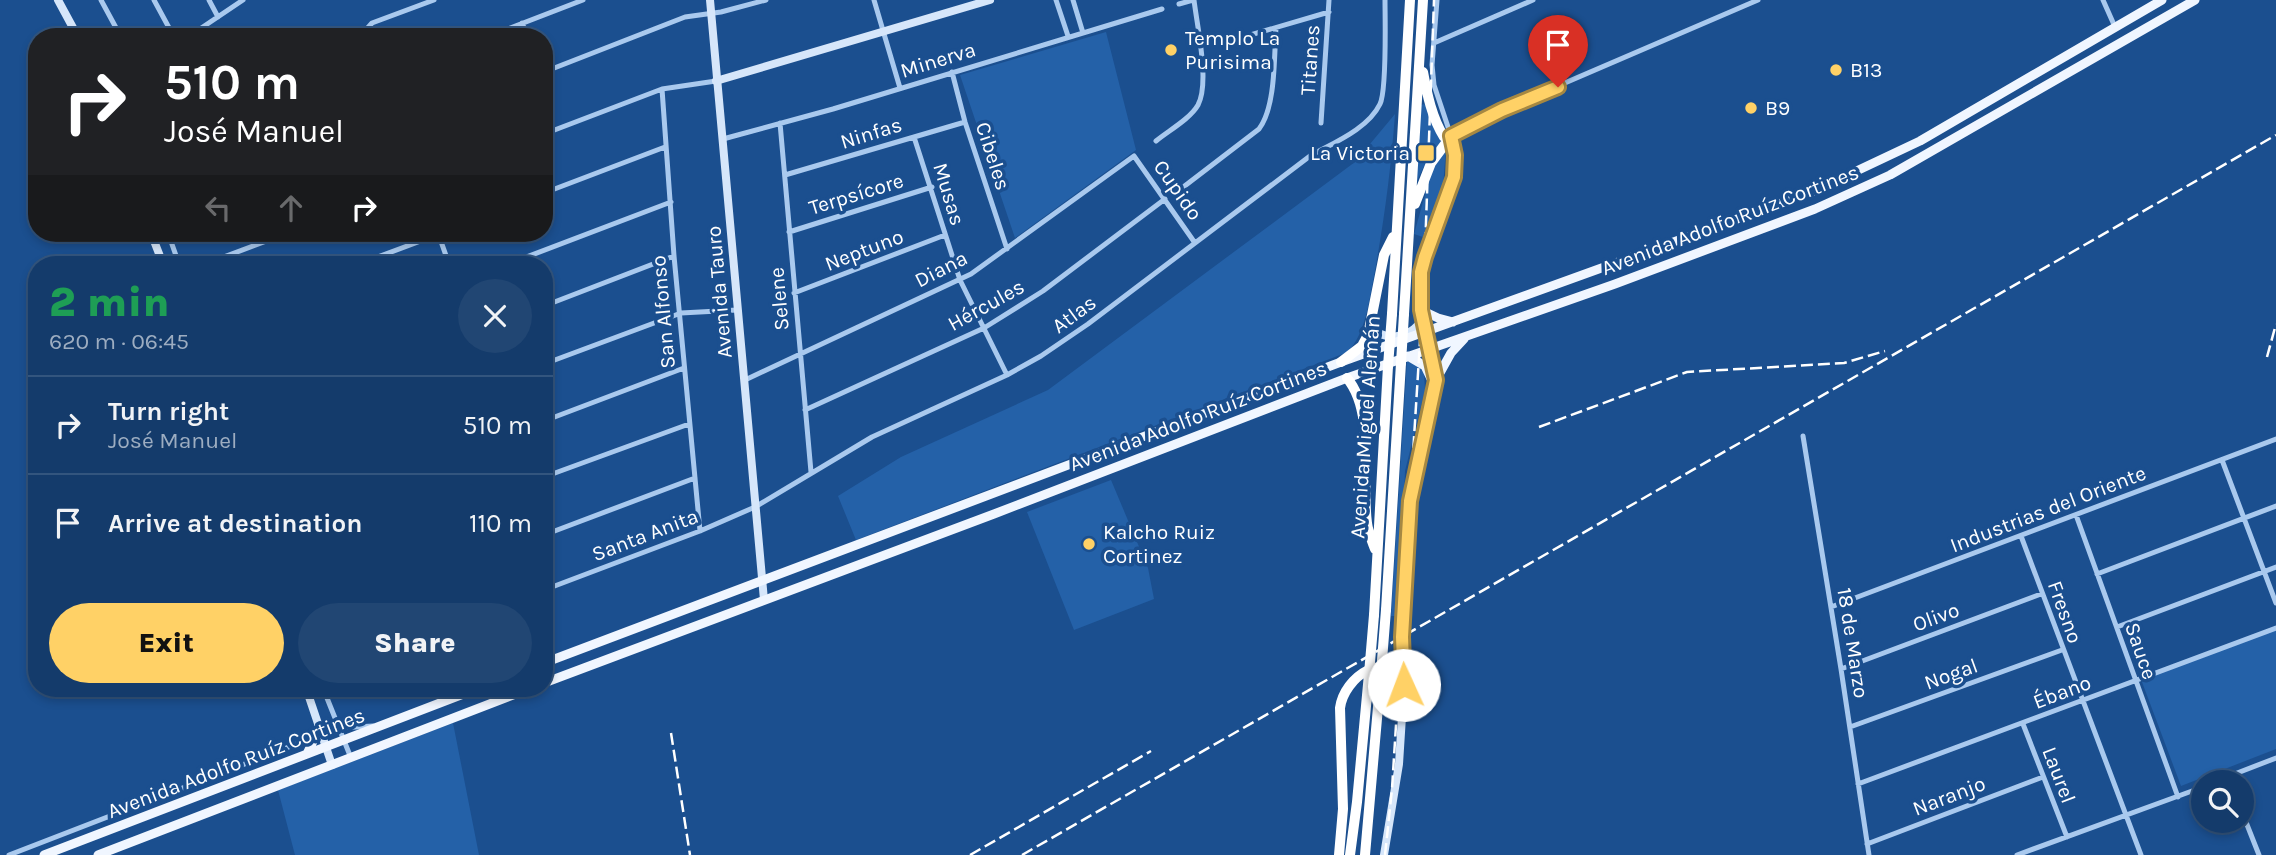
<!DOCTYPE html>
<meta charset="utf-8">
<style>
body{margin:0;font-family:Karla,sans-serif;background:#214673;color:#f1f3f6;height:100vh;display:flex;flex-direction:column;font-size:26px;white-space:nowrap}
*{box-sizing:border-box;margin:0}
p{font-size:23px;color:#9dadc1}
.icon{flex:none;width:38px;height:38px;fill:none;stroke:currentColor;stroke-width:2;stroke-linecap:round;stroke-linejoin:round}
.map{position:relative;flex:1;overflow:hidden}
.sheet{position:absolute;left:28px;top:256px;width:525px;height:441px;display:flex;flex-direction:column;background:#143b6b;border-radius:28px;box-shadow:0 4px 10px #0003,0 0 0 2px #33557e}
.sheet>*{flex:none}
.hud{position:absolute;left:28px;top:28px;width:525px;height:214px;border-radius:28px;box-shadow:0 4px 10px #0003,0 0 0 2px #33557e;background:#202124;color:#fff;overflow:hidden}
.fabs{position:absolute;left:2191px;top:770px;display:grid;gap:14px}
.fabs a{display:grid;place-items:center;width:63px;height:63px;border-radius:50%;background:#143b6b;box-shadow:0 4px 10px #0003,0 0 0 2px #33557e;font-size:35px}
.pin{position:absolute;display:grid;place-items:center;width:60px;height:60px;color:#fff;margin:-72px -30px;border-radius:50% 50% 50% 0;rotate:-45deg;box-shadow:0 0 7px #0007}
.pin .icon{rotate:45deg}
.me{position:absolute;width:77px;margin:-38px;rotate:358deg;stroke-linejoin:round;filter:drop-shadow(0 0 5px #0008)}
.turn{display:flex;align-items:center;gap:24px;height:147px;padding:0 21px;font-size:32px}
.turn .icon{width:91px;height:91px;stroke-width:2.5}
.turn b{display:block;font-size:49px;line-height:60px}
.lanes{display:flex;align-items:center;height:66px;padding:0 21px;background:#0003;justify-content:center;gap:35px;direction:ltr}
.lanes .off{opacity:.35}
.round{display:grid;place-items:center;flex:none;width:74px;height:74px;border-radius:37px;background:#214673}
.overview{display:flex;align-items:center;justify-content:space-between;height:119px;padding:0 21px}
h1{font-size:42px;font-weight:800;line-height:52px;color:#1e9e55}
.button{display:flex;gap:14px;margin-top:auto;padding:14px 21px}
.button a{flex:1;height:80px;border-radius:42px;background:#ffd166;color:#111;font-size:28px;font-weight:800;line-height:80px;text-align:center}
.button a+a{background:#214673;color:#f1f3f6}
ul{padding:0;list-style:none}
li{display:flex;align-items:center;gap:21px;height:98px;padding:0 21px;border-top:2px solid #33557e}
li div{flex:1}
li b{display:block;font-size:26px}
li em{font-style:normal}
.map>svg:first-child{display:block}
</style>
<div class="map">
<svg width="2276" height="855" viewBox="0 0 2276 855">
<rect width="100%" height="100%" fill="#1b4f8f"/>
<path fill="#2461a8" d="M1106 32 1136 150 1015 238 960 75Z
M1425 104 1442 145 1426 162 1416 183 1420 105Z
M1395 114C1391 169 1384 222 1374 276 1369 301 1366 332 1348 352L856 540 838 496 901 457 1048 390 1355 162Z
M1446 147 1443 188 1423 237 1414 234 1434 163Z
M1407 361 1419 367 1424 373 1425 390 1405 471 1399 616H1391Z
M1111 480 1148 568 1154 599 1074 630 1027 512Z
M2276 630V749L2181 786 2142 682 2143 679Z
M453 723 479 855H295L278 790Z"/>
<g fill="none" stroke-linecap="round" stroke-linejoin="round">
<path stroke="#a9c9ee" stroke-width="5" d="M101 0 121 37
M154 0 174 37
M209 0 218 17
M874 0 900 88
M1056 0 1068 36
M1073 0 1083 33
M1437 0 1432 65 1434 85 1451 136 1502 110 1758 0
M2103 0 2115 27
M1179 4 1193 0
M522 23 528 37
M188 37 243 0
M364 37V32L372 23 434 0
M487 37 583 0
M1223 43 1329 12
M1434 43 1533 0
M544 72 685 17 721 12 766 0
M952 72 965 122 1007 249
M662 89 674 256 700 531
M780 123 811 472
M1321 123 1329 0
M544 134 662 89 716 81
M914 137 960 280 1007 375
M723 139 833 109 1162 9
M1156 141C1168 131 1190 119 1198 105 1210 82 1197 26 1194 0
M785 175 965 122
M1182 188 1259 129C1276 107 1274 56 1276 28
M544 193 665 147
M789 232 932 187
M168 233 179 264
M438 233 449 264
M205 264 288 233
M359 264 442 233
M508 264 671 202
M794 293 945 235
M544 306 674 256
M544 364 681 313 737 310
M745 380 971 274 1134 156 1195 243
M805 410 984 328 1043 291 1165 199
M544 421 684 368
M1803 436 1841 669 1869 855
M2222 460 2276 603
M544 477 689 424
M2076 515 2178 797
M544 535 695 478
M2021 536 2141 855
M2097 574 2276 506
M544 590 700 531 755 507 872 437 1007 375 1041 356 1088 324 1310 156C1333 143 1368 129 1380 104 1387 90 1385 20 1385 0
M1831 607 2276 439
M2117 627 2276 567
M1841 669 2041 594
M323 688 351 758
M2023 724 2067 837
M1850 727 2062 650
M2214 782 2276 758
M1858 784 2276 628
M2242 812 2259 855
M1867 844 2043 777
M9 855 338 728 373 726
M2017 855 2203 787"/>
<path stroke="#d6e6fa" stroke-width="8" d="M58 0 78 37
M710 0 764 600
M716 81 990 0
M151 233 163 264
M1371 327C1384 341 1406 339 1419 324 1423 307 1419 288 1422 271 1429 225 1467 185 1451 136
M306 688 332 765
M1384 855 1399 764 1404 685 1402 637 1410 501 1436 380 1421 310"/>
<path stroke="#f0f6ff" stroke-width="9" d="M1421 310 1438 318 1453 322
M1408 356 1425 366 1435 387
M1436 380 1451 353 1464 339
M544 663 1341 362 1812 192 1920 141 2162 0
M544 683 994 514 1347 378 1615 284 1815 209 1890 175 2195 0
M307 754 315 737
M44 855 479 688
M98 855 531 688"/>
<path stroke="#fff" stroke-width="10" d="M1415 204 1431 163 1451 136 1444 137C1432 118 1427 94 1423 72
M1392 314 1410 0
M1404 314 1423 0
M1341 362 1362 346 1368 335 1384 255 1393 237
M1347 378C1376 413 1361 480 1367 523 1368 532 1372 541 1375 549
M1386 610 1401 363
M1374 615 1388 366
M1339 855 1343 809 1340 708C1344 677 1387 647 1404 685
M1350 855 1357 802 1369 674
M1365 855 1381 673"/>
<path stroke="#fff" stroke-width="2.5" stroke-dasharray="12 5" stroke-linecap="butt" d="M2267 357 2276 324
M1539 427 1687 372 1844 363 1885 351
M671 733 690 855
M970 855 1151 751
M1022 855 2276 135
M1385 855 1392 789 1424 278 1434 0"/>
<path stroke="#fff" stroke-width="10" d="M1401 363 1404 314
M1388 366 1392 314
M1381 673 1386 610
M1369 674 1374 615"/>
</g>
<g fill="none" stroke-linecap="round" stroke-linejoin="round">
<g stroke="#a68842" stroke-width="18">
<path id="route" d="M1404 685 1402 637 1410 501 1436 380 1421 310V272L1425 257 1454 177 1455 155 1451 136 1502 110 1558 87"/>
</g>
<use href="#route" stroke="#ffd166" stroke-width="12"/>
</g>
<g fill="#ffd166" stroke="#1b4f8f" stroke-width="2.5">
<circle cx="1171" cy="50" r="7"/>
<circle cx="1836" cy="70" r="7"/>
<circle cx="1751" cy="108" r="7"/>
<rect x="1417" y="144" width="18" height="18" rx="3.5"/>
<circle cx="1089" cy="544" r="7"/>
</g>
<g text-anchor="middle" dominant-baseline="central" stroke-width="7" stroke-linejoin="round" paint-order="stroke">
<g font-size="21" fill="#fff" stroke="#1b4f8f" text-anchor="start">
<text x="1185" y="38">Templo La<tspan x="1185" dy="24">Purisima</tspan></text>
<text x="1850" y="70">B13</text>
<text x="1765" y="108">B9</text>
<text x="1410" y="153" text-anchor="end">La Victoria</text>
<text x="1103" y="532">Kalcho Ruiz<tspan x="1103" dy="24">Cortinez</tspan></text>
</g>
<g font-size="21" fill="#fff" stroke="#1b4f8f">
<text transform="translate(938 60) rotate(-17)">Minerva</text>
<text transform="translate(1310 60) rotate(-86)">Titanes</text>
<text transform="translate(871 133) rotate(-17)">Ninfas</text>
<text transform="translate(993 156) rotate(72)">Cibeles</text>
<text transform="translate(1178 190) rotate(55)">Cupido</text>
<text transform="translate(856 194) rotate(-17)">Terpsícore</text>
<text transform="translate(949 194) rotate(73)">Musas</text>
<text transform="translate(1730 220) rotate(-21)">Avenida Adolfo Ruíz Cortines</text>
<text transform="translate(864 250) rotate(-21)">Neptuno</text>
<text transform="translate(941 269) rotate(-27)">Diana</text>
<text transform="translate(719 292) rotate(-95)">Avenida Tauro</text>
<text transform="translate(779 299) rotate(-95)">Selene</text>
<text transform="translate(986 305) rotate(-29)">Hércules</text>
<text transform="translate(663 312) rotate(-95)">San Alfonso</text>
<text transform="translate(1074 314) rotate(-36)">Atlas</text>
<text transform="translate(1198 416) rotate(-21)">Avenida Adolfo Ruíz Cortines</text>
<text transform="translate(1365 427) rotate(-86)">Avenida Miguel Alemán</text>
<text transform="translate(2048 509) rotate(-21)">Industrias del Oriente</text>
<text transform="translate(645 535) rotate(-21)">Santa Anita</text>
<text transform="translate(2065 612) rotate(70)">Fresno</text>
<text transform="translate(1936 617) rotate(-20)">Olivo</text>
<text transform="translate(1853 643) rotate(81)">18 de Marzo</text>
<text transform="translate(2141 651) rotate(71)">Sauce</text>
<text transform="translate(1951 674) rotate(-20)">Nogal</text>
<text transform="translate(2062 692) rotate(-21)">Ébano</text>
<text transform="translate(236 763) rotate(-21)">Avenida Adolfo Ruíz Cortines</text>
<text transform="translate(2059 775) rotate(69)">Laurel</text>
<text transform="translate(1949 796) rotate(-21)">Naranjo</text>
</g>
</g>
</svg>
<div class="fabs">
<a><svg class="icon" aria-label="search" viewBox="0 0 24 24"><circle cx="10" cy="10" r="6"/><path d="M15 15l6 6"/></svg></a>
</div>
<div class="pin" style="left:1558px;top:87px;background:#d93025"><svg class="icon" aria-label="arrive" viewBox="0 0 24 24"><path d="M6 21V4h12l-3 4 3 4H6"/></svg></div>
<svg class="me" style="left:1404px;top:685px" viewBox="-20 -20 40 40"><circle r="19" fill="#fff"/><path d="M0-13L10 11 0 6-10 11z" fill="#ffd166"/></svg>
<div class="hud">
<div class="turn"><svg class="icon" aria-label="right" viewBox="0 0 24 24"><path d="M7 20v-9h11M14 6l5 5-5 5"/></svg><div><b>510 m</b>José Manuel</div></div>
<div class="lanes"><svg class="icon off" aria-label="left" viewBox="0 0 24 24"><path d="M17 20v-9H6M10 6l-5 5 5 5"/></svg><svg class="icon off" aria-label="ahead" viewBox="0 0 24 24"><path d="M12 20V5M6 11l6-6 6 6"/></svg><svg class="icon" aria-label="right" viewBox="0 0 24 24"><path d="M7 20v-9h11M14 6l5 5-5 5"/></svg></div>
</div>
<section class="sheet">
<div class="overview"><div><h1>2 min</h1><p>620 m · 06:45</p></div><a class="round"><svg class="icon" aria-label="close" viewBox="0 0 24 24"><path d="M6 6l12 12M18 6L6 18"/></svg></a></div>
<ul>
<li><svg class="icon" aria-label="right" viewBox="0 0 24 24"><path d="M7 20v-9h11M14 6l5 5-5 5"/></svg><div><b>Turn right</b><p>José Manuel</p></div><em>510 m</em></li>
<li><svg class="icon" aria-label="arrive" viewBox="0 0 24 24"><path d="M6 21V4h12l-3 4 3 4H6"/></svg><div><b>Arrive at destination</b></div><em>110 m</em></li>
</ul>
<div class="button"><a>Exit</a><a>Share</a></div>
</section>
</div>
